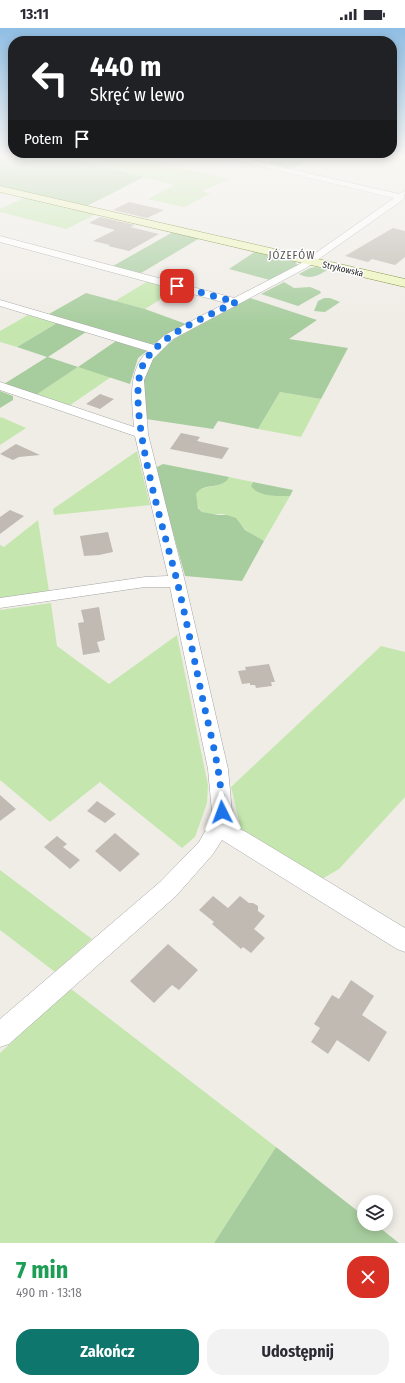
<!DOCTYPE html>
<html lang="pl">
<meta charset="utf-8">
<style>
body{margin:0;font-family:"Fira Sans Condensed",sans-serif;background:#f2f2f3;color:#2b2b33;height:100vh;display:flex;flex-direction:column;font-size:15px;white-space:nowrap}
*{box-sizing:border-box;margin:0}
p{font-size:13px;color:#7c7c81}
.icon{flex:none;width:22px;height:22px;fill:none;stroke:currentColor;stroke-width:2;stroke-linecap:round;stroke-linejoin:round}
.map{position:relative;height:1215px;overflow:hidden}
.panel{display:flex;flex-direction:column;background:#fff;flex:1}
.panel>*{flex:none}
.hud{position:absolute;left:8px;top:8px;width:389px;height:122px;border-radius:16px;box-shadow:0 2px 10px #0003;background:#202124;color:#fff;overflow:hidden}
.controls{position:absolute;left:357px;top:1167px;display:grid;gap:8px}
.controls a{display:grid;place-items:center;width:36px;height:36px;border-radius:50%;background:#fff;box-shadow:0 2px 10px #0003;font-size:20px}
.pin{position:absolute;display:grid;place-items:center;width:34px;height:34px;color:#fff;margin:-17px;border-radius:8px;box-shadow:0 2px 6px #0006}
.me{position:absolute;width:44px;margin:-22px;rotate:357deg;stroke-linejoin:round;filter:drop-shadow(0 0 3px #0008)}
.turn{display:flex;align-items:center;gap:14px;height:84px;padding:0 16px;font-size:18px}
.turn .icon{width:52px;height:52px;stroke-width:2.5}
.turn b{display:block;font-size:28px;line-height:34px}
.then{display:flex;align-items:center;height:38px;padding:0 16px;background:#0003;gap:8px;font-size:15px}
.round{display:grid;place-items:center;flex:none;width:42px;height:42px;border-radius:16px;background:#f2f2f3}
.head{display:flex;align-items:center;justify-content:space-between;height:68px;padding:0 16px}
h1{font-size:24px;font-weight:700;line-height:30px;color:#1e9e55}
.button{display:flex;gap:8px;margin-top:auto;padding:8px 16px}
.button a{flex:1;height:46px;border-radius:16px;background:#0f766e;color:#fff;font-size:16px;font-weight:700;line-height:46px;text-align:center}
.button a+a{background:#f2f2f3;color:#2b2b33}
.status{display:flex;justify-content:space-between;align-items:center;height:28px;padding:0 20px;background:#fff;direction:ltr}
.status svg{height:11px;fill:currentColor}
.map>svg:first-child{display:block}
</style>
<div class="status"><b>13:11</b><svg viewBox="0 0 49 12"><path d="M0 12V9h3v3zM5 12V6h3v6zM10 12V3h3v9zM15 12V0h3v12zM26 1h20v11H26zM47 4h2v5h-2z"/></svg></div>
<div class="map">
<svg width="405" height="1215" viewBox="0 0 405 1215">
<rect width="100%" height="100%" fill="#f0ede7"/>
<path fill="#c5e7af" d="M55 126H177L158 135 229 151 202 163 210 166 184 179 148 171 174 157Z
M219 126H258L270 132 271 134 267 137Z
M26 169 97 186 66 201 0 184V181Z
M148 253 177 261 145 281 115 273Z
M28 287 57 295 17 319 0 314V303Z
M78 339 111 349 69 378 36 367Z
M280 364 321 371 301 409 258 401Z
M1 389 26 400 0 417V390Z
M137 423 150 477 54 487 53 481Z
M229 449 253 454 251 458C261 468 276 468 290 468L264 513C248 506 242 497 228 488 219 482 202 494 197 475 195 471 195 467 197 463 206 457 225 460 229 449Z
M38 492 49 563 0 570V517L4 519Z
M51 575 57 618 109 656 177 607 208 757 207 775 195 809 182 820 100 754 50 794 0 752V582Z
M381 618 405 624V769L339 841 322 851 241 801 231 759Z
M0 842 92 911 55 944 0 902Z
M70 960 276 1119 214 1215H0V1025Z"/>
<path fill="#a7cd9e" d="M0 126H55L144 149 85 179 0 159Z
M258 126H321L289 142 267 137 270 134V132Z
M173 204 200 210 141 245 113 238Z
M256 223 293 232 298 237 270 252 229 241Z
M316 239 327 242C318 248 309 252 299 246L310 240Z
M284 254 294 260 310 259 320 263 321 265 298 278 261 266Z
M86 265 145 281 186 296 164 308 153 317 49 286Z
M250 270 317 292 289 311 348 320 321 371 280 364 258 401 218 393 213 401 146 391 142 358 150 333 174 311Z
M324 270H330L340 274 325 284 314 283 318 273Z
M57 295 86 304 48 329 78 339 116 313 147 323 138 330 130 356 78 339 36 367 4 356 47 329 17 319Z
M0 363 13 368V372L0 380Z
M163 436 229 449C224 462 203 454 196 466L198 480 202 484 218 487H227L236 490 245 502 264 513 242 553 185 548 155 440Z
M253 454 293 462 290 468C278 468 258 469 251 458Z
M276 1119 364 1188V1196H375L399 1215H214Z"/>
<path fill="#c0bab3" d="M129 174 164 182 147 190 113 182Z
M100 189 135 197 130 199 159 206 129 223 108 218 110 217 93 213 115 202 89 195Z
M393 200 405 203V229L395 237 372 231 368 234 345 228Z
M100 366 114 371 100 381 86 376Z
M181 405 200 409 197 413 229 420 222 431 170 421Z
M16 416 40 427 19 429 13 432 0 426Z
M10 482 24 488 0 506V489Z
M108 504 113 524 99 527 84 528 80 508Z
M99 579 105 612 97 614 100 624 83 627 78 595 84 594 81 582Z
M269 636 275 654H271L272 658 256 660 255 657H250V655L242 656 238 643 246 642 245 639Z
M0 767 16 781 0 793Z
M97 773 116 786 105 795 87 783Z
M115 805 140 826 120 844 95 823Z
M57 808 67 816 63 819 80 832 70 841 44 819Z
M213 868 228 880 240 868 249 875H253L258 878V883L265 888 254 901 265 910 251 925 243 919 241 921 212 896 214 894 199 882Z
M168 916 198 942 179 962 172 957 154 975 130 953Z
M351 952 374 968 362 987 387 1004 369 1034 337 1012 328 1026 311 1014 320 1000 314 996 332 967 339 971Z"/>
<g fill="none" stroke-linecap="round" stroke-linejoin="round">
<g stroke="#a4a4a4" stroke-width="1">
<path id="street" d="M209 126H225L399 166 405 163 404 171 306 240 173 311 153 331 144 352 148 406 185 554 228 741 232 784 229 796 246 804 405 900V924L397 921 222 812 213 826 176 868 9 1016 0 1019V991L160 854 199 814 208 798 212 784 208 741 170 559H145L0 580V570L145 549 168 548 135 408 0 362V354L134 399C132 373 127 343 148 323L0 278V272L154 317 165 307 226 275 0 214V208L234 270 300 236 394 170Z"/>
</g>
<g stroke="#5d720b" stroke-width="1">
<path id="secondary" d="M0 158 405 251V259L0 164Z"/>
</g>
<use href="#street" fill="#fff" fill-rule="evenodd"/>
<use href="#secondary" fill="#eef6be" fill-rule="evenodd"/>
</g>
<linearGradient id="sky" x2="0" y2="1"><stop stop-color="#8fbde3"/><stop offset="0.43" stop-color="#f8f7f4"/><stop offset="1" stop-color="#f8f7f4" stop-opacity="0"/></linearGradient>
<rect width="405" height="296" fill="url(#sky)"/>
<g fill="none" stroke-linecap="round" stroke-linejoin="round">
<path stroke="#1a73e8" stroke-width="7" stroke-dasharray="0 12.6" d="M177 258 236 274C207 289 161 305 144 335 122 373 166 508 177 553 187 594 195 636 204 677 212 713 222 748 222 784"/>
</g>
<g text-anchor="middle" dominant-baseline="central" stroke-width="3" stroke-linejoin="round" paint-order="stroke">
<g font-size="9" fill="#202020" stroke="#fff">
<text transform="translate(343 241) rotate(13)">Strykowska</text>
</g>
<g font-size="11" letter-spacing="1" fill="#535353" stroke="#fff">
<text x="292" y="227">JÓZEFÓW</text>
</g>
</g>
</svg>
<div class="controls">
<a><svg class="icon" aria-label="layers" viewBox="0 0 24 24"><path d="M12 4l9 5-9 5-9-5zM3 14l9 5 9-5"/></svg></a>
</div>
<div class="pin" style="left:177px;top:258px;background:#d93025"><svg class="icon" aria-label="arrive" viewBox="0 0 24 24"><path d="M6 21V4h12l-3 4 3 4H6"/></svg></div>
<svg class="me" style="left:222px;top:784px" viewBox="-20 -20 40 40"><path d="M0-17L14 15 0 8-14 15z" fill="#1a73e8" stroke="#fff" stroke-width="4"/></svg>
<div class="hud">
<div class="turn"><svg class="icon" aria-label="left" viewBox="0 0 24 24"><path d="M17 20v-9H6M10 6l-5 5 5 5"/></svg><div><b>440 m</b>Skręć w lewo</div></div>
<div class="then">Potem<svg class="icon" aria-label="arrive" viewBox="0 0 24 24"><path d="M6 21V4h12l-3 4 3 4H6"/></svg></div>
</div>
</div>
<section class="panel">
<div class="head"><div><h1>7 min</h1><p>490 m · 13:18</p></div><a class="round" style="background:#d93025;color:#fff"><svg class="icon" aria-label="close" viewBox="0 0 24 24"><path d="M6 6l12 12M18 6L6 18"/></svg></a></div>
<div class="button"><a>Zakończ</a><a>Udostępnij</a></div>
</section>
